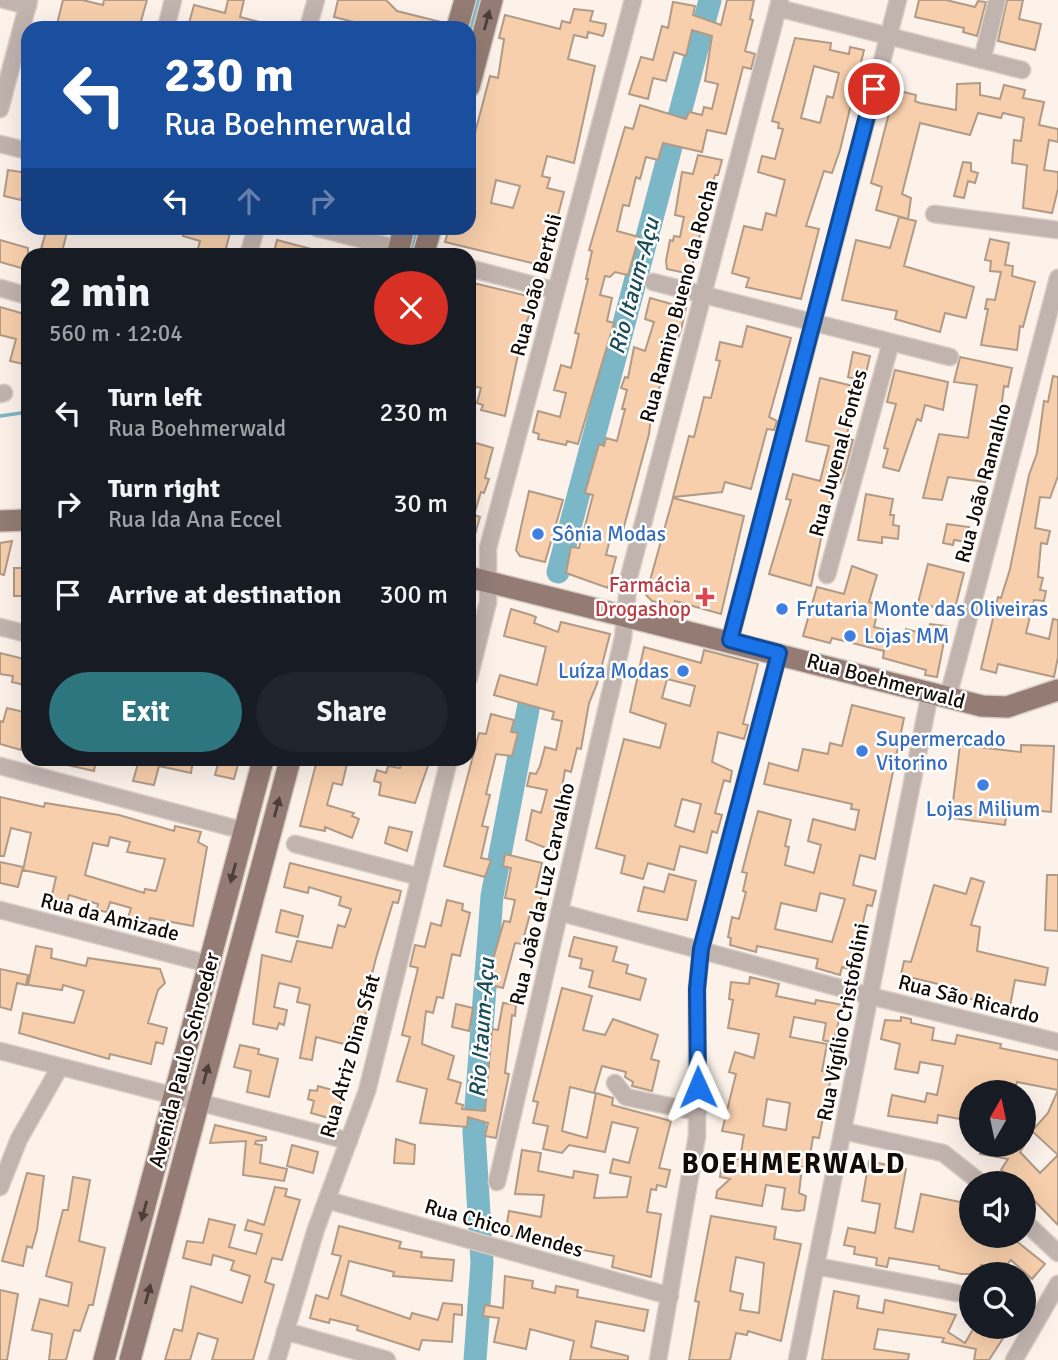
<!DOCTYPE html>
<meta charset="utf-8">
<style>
body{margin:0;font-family:Signika,sans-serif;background:#20242c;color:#f1f3f6;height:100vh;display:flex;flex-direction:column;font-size:26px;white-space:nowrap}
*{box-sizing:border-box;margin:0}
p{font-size:23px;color:#9ea1a6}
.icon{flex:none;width:38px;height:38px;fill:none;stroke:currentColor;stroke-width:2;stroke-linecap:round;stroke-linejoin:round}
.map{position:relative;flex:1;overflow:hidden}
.sheet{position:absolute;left:21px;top:248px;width:455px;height:518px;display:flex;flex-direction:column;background:#171b24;border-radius:21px;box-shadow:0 7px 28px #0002}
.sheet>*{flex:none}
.hud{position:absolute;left:21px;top:21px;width:455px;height:214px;border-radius:21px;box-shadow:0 7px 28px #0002;background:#1a4fa0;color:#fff;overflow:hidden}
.needle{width:46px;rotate:9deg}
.fabs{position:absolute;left:959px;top:1080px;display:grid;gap:14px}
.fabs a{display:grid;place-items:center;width:77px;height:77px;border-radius:50%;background:#171b24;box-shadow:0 7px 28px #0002;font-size:35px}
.pin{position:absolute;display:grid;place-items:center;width:60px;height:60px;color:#fff;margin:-30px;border:4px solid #fff;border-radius:50%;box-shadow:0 2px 7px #0007}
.me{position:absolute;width:77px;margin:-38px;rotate:359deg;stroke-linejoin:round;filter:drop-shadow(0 0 5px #0008)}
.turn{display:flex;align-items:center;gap:24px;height:147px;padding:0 28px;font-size:32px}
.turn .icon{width:91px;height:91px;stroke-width:2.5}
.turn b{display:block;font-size:49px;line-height:60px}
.lanes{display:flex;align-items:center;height:66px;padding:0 28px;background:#0003;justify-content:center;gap:35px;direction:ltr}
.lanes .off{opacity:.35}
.round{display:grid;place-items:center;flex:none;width:74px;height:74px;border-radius:37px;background:#20242c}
.summary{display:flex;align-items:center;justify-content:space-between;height:119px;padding:0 28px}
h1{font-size:42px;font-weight:700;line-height:52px}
.button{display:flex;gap:14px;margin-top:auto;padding:14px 28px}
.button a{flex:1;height:80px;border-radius:42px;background:#2e767f;color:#fff;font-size:28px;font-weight:700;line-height:80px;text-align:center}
.button a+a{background:#20242c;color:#f1f3f6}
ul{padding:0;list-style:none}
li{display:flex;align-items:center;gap:21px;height:91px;padding:0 28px}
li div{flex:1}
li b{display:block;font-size:26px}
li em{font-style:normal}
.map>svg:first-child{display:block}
</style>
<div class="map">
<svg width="1058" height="1360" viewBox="0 0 1058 1360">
<rect width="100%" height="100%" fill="#fcf2ea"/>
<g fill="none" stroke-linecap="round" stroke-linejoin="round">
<path stroke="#7cb7c8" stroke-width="3.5" d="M0 416 28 412"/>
<path stroke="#7cb7c8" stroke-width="23" d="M469 37 479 0
M412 256 419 228
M558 572 710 0
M475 1360 482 1263 474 1132 492 896 530 699"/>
</g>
<path fill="#f7cfac" stroke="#b19a86" stroke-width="2" fill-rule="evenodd" d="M63 0H82L103 5 104 0H147L139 28H56Z
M228 0H244L240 17 267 24V28H204L189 23 194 5 225 13Z
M338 0H386L397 11 445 23 444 28H375L346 20 334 17Z
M727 0H754L750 19 753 20 745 51 755 54 751 69 743 67 726 134 707 130 702 152 663 143 658 160 646 157 640 179 636 177 629 206 623 205 617 231 639 237 628 275 615 272 610 277 605 276 600 295 612 298 607 321 614 323 578 444 567 441 566 445 538 439 539 434 533 432 538 411 560 417 566 393 554 390 561 365 571 368 579 334 575 333 588 279H586L592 251 589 250 625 127 633 129 640 105 686 119 689 112 702 115 704 107 712 109 718 84 705 81 712 36 692 30 686 56 674 52 666 81 653 78 648 99 629 94 641 57 653 60 662 26 668 28 673 2 695 6 693 15 721 25Z
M919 0H946L975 7 978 1 986 2 977 36 963 32 964 28 915 17Z
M1007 0H1023L1019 19 1041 24 1035 50 998 41Z
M574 9 593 11 590 21 606 24 605 30 603 36 588 32 587 38 574 35 568 59 595 66 574 163 547 156 542 176 550 178 547 188 564 192 558 215 554 214 544 266 445 242 449 228H469V172L475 149 471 148 490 76 498 78 504 39 499 38 505 15 560 29 562 21 570 23ZM496 180 520 186 513 208 491 203Z
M795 38 831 43 830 50 849 54 850 47 864 50 840 150 832 173 824 171 806 226 819 229 801 299 746 287 749 278 732 273 744 226 762 230 766 213 776 216 777 211 785 180 758 172 762 156 775 159 783 129 778 128 779 123 772 121ZM814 66 839 73 833 98 827 96 820 123 801 118Z
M980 83V95L1000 99 1004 85 1025 90 1023 98 1044 102 1039 125 1058 129V142L1049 140 1044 170 1058 172V189L1052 213 1023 208 1027 165 1012 163 1014 140 1021 141 1024 118 1003 113 1001 118 978 113 970 135 920 123 902 194 911 198 908 219 876 210 882 187 871 183 895 90 916 95 915 101 920 103 956 110 957 84Z
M698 155 722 160 718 175H715L690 274 667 269 666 261 670 240 673 241 674 236 680 237 684 217 675 215 682 172 693 174Z
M963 162 971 163V171L978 173 975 183 968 181 964 198 954 196Z
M8 170 28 173V188H24L21 200 4 196Z
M899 217 916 221 904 266 974 287 966 318 945 313 940 332 895 319 897 311 842 300 856 240 890 248Z
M47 228 67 232 61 256H39Z
M185 228 231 229 224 256H196L200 241 183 236Z
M990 239 1009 243 1005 265 1013 266 1012 276 1035 282 1023 327 1020 326 1017 350 981 345 988 309H985L987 299 995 300 1001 272 990 271 991 261 985 260Z
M0 240 28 248V270L0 262Z
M277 240 323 252V256H273Z
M469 282 536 298 523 331 505 416 481 410 483 405 477 403 481 388 469 385Z
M650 298 686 308 681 330 652 407 649 434 623 530 613 527 606 555 616 557 608 588 566 573 571 547 579 548 585 526 593 495 585 493 599 444 604 446 606 438 617 441 625 409H622L627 390 621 388 625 377 628 378 634 347 645 351 654 322 645 319Z
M0 307 28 315V365L10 361 16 339 0 335Z
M747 326 791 338 769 417 777 421 774 430 767 429 751 489 725 482 722 492 673 497 689 436 694 437 704 397 711 398 720 361 716 360 720 342 742 347Z
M853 352 870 356 864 382 848 377Z
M960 357 1012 368 1008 387 1004 386 996 447 989 452 985 482 948 477 942 500 923 498 939 434 968 438 977 385 954 382Z
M895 370 948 382 943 410 925 405 921 421 917 419 899 471 883 467 888 449 884 448 896 404 887 402Z
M1053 376 1058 377V476L1050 498 1040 497 1035 528 1050 531 1047 544 1041 543 1038 577 1043 578 1040 590 1046 591 1044 601 1034 600 1026 633 1049 639 1053 619 1058 620V657L1054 677 998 664 996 673 981 669 998 597 1001 598 1010 569 1029 475 1037 453 1044 401 1048 402Z
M820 378 853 386 849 401 854 402 853 409 846 438 853 440 845 470 840 483 836 482 827 510 811 586 769 574 791 500 786 499 793 474 820 481 829 446 806 441Z
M469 441 493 448 485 478 489 479 484 493 481 492 474 515 480 517 472 545 469 544Z
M529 491 563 500 545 562 520 556 516 550Z
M866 494 893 499 890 515H894L893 525 899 526 898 539 882 537V543L858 540Z
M673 498 744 516 721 614 675 601 673 606 652 601 646 595Z
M947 524 969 527 967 542 954 540 953 545 943 543Z
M12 541 4 575 0 574V543Z
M928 564 964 573 954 612 918 603Z
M852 566 877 575 869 602 879 605 874 627 905 635 906 629 928 635 930 624 947 626 937 677 925 675 926 670 883 658 884 651 832 638 830 643 803 636 817 587 844 594Z
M14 568H28V596H14Z
M511 609 531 615 536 617 534 623 558 632 561 622 610 634 597 684 589 703 581 749 577 748 571 772 565 770 561 793 566 795 553 851 526 840 532 810 541 813 547 790 527 786 530 773 536 774 540 766 545 747 556 750 562 721 552 719 554 712 494 695 500 675 537 685 546 647 504 636Z
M644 647 701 663 704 650 758 664 743 724 748 725 744 739 718 732 712 762 732 771 730 782 724 780 715 813 722 815 717 833 712 831 707 853 680 846 674 870 648 863 643 879 621 873 625 856 596 848 624 739 660 748 666 724 630 712ZM667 679 695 686 690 706 662 698ZM682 799 701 804 694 832 675 826Z
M0 653 28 660V686L12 682 13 676 0 674Z
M852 705 904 718 875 859 860 855 853 885 876 891 872 906 867 905 852 970 842 967 840 975 816 968 818 959 757 946 756 952 730 945 731 938 728 937 732 917 739 919 746 892 743 891 747 873 742 872 758 811 791 820 785 846 789 847 785 865 814 873 821 845 808 841 813 819 855 830 859 810 851 809 852 804 764 784 769 763 798 771 803 749 828 754 830 743 842 746ZM820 893 845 899 832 942 775 929 781 903 816 911Z
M7 708 28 713 21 750 0 744V721L3 722Z
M491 714 514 720 511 732 518 733 512 756 496 754 486 794 490 795 482 826 488 827 481 858 491 860 485 877 444 866 479 733 486 734Z
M960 745 1021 752V745L1054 746 1051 812 1007 808 1005 825 951 818Z
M63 760H96L94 771 63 764Z
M139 760H193L191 773 159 766 154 785 133 781Z
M219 760 239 761 234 779 215 775Z
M317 760H348L342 785 333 783 327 805 354 813 352 816 359 819 352 838 325 827V831L300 826Z
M402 760H430L415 803 379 795 381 783 374 781 377 770 386 773 388 766 400 768Z
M0 797 44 807 45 803 119 815 174 831 175 826 201 832 198 842 207 847 193 926 150 918 149 923 128 918 131 908 110 902 107 912 97 910 98 904 69 895 67 903 51 899 56 877 23 870 31 833 11 828 4 856H0ZM110 837 130 842 127 852 165 859 156 891 145 889 144 893 85 875 93 843 108 846Z
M389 827 412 832 407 851 385 843Z
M505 854 542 863 535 893 542 894 537 916 530 914 522 944 515 943 503 988 491 985 494 970H490L504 921 510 922 515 900 505 898 511 868 503 866Z
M0 862 23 867 18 887 0 883Z
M290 863 401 891 398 903 393 902 376 958 370 982 374 983 362 1026 354 1023 348 1045 316 1037 312 1060 300 1058 310 1005 297 1002 300 988 279 983 274 1007 287 1010 284 1025 279 1023 277 1029 253 1024 262 955 291 962 297 941 332 948 338 925 345 927 351 909 339 905 341 897 309 887 308 893 284 887Z
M669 874 696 881 687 920 638 911 644 887 664 892Z
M1047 875H1058V931L1045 930Z
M971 878 984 882 971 925 980 927 977 951 1048 968 1045 985 1015 980 1010 1006 966 998 967 994 941 989 942 985 901 975 904 961 911 962 934 885 966 894Z
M447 900 463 904 462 910 470 913 460 956 452 954 443 998 437 997 433 1013 426 1011 422 1044 454 1056 448 1079 461 1083 456 1103 463 1105 462 1109 485 1111 492 1029 498 1030 503 1003 516 1005 515 1016 512 1015 505 1073 509 1074 496 1138 485 1136 488 1123 468 1117 467 1127 420 1123 427 1089 397 1081 410 1037 402 1035 418 968 410 966 415 945 425 947 431 923 441 926Z
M281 910 303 916 298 937 276 932Z
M574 937 617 947 613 961 628 965 626 973 646 979 640 1000 589 987 593 971 580 968 582 959 569 956Z
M36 946 52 949 51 958 86 966 88 958 160 969 165 983 158 990 148 1023 167 1028 163 1044 156 1042 151 1064 110 1054 109 1059 19 1033 23 1013 74 1023 84 991 63 985 62 990 28 985Z
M0 969 28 975 26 985 17 983 11 1010 0 1007Z
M750 977 779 984 776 996 815 1004 816 1000 843 1005 833 1043 823 1040 826 1023 794 1017 790 1037 827 1044 822 1071 832 1073 819 1138 813 1137 808 1168 802 1167 799 1193 806 1196 804 1210 798 1211 782 1209 785 1188 766 1185 762 1206 716 1198 717 1191 730 1179 720 1177 723 1157 740 1159 744 1135 722 1131 736 1074 729 1072 735 1052 754 1058 759 1034 728 1028 733 1000 729 999 731 982 749 984ZM767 1099 790 1103 786 1130 763 1126Z
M562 988 592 996 583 1030 605 1035 613 1019 658 1035 651 1059 659 1061 652 1091 632 1086 633 1082 625 1077 626 1072 602 1066 594 1093 570 1087 562 1131 587 1138 596 1093 613 1098 612 1105 671 1121 659 1168 670 1170 666 1187 657 1185 656 1190 651 1189 647 1212 661 1214 651 1277 612 1267 614 1256 505 1235 509 1211 541 1217 544 1195 515 1194 522 1150 541 1153 538 1171 573 1178 574 1171 598 1175 594 1198 627 1197 631 1177 610 1173 613 1159 629 1163 638 1128 612 1122 605 1152 569 1145 562 1153 543 1149 548 1126 533 1123 538 1102 533 1101Z
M456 1004 473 1008 469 1031 452 1027Z
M901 1017 911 1019V1023L934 1028 932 1040 955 1044 957 1035 1001 1044 1000 1048 1058 1060V1090L1017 1082 1014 1092H971V1121L938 1115 937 1123 888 1116 892 1095 925 1102 927 1093 937 1095 943 1066 920 1062 918 1073 895 1069 900 1044 881 1039 885 1020 901 1021Z
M240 1045 259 1049 258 1054 278 1059 269 1097 247 1092 251 1071 234 1067Z
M318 1086 343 1093 336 1120 311 1113 314 1101 308 1099 310 1090 317 1091Z
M1058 1090V1155L1032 1131 1048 1113Z
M215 1125 266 1137V1140L256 1141 255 1144 262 1145 260 1163 287 1169 284 1181 243 1175 246 1141 210 1143Z
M396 1139 415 1145 414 1164 394 1163Z
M982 1144H1025L1020 1152 1040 1173 1058 1155V1225L1024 1190V1183H1013L1001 1170 1008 1159 980 1154Z
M292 1145 318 1152 313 1173 287 1166Z
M869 1161 906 1169 895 1228 913 1232 921 1194 960 1202 964 1196 971 1201V1236L992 1240 996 1236H1010L1045 1264 1032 1279 1011 1260 1001 1271 981 1265 979 1274H961L939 1269V1266L889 1258 887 1267 876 1265 877 1258 854 1254 855 1247 844 1245 848 1228 875 1233 880 1204 862 1201Z
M27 1173 44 1176 37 1230 32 1248 27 1246 23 1266 2 1261Z
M73 1177 90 1180 79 1241 105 1248 93 1305H89L80 1331 74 1330 66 1360H49L52 1334 32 1330 40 1299 68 1306 72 1283 46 1276 63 1210H68Z
M275 1187 287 1189 285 1196 300 1200 282 1260 272 1258 265 1282 274 1285 253 1360H212L218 1339 198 1333 190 1360H165L174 1329 182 1331 191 1286 242 1303 250 1276 231 1270 234 1261 213 1255 211 1265 183 1258 187 1241 203 1243 209 1219 235 1225 229 1247 256 1254 262 1234 245 1230 248 1220 264 1225Z
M711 1216 776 1227 774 1239 801 1244 781 1341 748 1331 747 1335 736 1333 730 1360H689L699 1302 695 1301ZM736 1257 764 1263 759 1313 740 1310 743 1294 730 1291Z
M339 1226 401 1242 399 1248 422 1252 421 1257 454 1260 452 1281 393 1276 394 1272 349 1261 341 1295 410 1319 412 1313 438 1320 443 1303 462 1305V1315L454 1314 452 1342 422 1340 419 1350 357 1330 358 1326 330 1319 329 1323 310 1318 316 1295 328 1299 341 1256 332 1254Z
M505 1276 533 1281 532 1288 555 1293 556 1286 578 1290 577 1297 648 1310 644 1331 596 1321 591 1347 628 1356V1360H570L574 1341 530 1329 526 1349 494 1342 499 1318 483 1316 485 1305 503 1308Z
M0 1290 18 1294 7 1360H0Z
M834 1291 859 1296 857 1308 883 1313 885 1300 956 1315 948 1332 965 1343 975 1326H1011L989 1360H974L976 1349 942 1342 944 1338 878 1329 874 1349 909 1354 908 1360H822Z"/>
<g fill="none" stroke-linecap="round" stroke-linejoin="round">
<g stroke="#d7cdc5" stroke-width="19">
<path id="minor" d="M5 0 28 6
M778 8 1022 70
M166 28 173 0
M308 28 316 0
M982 60 997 0
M0 109 29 0
M0 144 28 151
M934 214 1058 230
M317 228 399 249
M248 256 256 228
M469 268 556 291
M653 282 950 357
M0 288 28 296
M0 394 4 393
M827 575 891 342
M0 627 28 634
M730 640 898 0
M469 678 488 602V548L633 0
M948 697 1058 278
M0 766 245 831
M295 844 420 877
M0 910 209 964
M559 912 870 996 1058 1042
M0 1051 349 1141
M615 1083 626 1097 698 1112
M843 1131 943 1153 981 1183
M497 1182 623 638 629 577 780 0
M0 1187 19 1139 60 1067
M327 1200 670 1296
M1024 1221 1058 1253
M816 1266 957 1293
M285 1331 387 1360
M277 1360 316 1229 367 1091 449 760
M658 1360 697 1136V989L701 949 779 653
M797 1360 930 693
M1014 1360 1058 1284"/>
</g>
<g stroke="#d7cdc5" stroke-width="24">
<path id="major" d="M457 28 465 0
M469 87 492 0
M397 256 404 228
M423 256 431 228
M0 521 28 520
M469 577 982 706 1007 707 1058 690
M104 1360 263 760
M130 1360 290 760"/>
</g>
<use href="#minor" stroke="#c1b3ae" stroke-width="16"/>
<use href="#major" stroke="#947c74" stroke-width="21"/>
</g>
<defs><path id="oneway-solid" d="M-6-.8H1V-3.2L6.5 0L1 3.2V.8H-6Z" transform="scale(1.75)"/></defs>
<g fill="#4d3e37">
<use href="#oneway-solid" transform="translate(487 20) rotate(-75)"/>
<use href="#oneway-solid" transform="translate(277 807) rotate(-75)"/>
<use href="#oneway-solid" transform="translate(233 873) rotate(105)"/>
<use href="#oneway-solid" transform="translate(206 1074) rotate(-75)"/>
<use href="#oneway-solid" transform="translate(144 1211) rotate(105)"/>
<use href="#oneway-solid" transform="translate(148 1294) rotate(-75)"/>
</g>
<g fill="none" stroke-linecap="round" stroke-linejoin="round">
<g stroke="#114b97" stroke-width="18">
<path id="route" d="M698 1087 697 989 701 949 779 653 730 640 874 89"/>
</g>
<use href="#route" stroke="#1a73e8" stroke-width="12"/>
</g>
<g fill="#3f7fe0" stroke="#fff" stroke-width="2.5">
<circle cx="538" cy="534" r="7"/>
<circle cx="782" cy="609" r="7"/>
<circle cx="850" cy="636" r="7"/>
<circle cx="683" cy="671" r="7"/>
<circle cx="862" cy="751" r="7"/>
<circle cx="983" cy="785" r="7"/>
</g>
<path fill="#e0444e" stroke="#fff" stroke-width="2.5" d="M701.5 586.5h7v7h7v7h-7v7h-7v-7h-7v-7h7z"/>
<g text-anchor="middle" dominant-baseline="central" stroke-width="5" stroke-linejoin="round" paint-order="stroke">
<g font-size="21" fill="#130b05" stroke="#fff">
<text transform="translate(536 285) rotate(-75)">Rua João Bertoli</text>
<text transform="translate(679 301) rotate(-75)">Rua Ramiro Bueno da Rocha</text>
<text transform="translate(838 453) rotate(-75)">Rua Juvenal Fontes</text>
<text transform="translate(983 483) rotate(-75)">Rua João Ramalho</text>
<text transform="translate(886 681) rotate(15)">Rua Boehmerwald</text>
<text transform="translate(542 894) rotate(-77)">Rua João da Luz Carvalho</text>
<text transform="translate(110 917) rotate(14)">Rua da Amizade</text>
<text transform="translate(969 999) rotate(14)">Rua São Ricardo</text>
<text transform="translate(843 1022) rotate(-79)">Rua Vigílio Cristofolini</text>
<text transform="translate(350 1056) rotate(-74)">Rua Atriz Dina Sfat</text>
<text transform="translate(184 1060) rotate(-75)">Avenida Paulo Schroeder</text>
<text transform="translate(504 1228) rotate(16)">Rua Chico Mendes</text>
</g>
<g font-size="21" fill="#366cbe" stroke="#fff" text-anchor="start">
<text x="552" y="534">Sônia Modas</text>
<text x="796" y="609">Frutaria Monte das Oliveiras</text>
<text x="864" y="636">Lojas MM</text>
<text x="669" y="671" text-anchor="end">Luíza Modas</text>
<text x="876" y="739">Supermercado<tspan x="876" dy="24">Vitorino</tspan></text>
<text x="983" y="809" text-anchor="middle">Lojas Milium</text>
</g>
<g font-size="21" fill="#be3a42" stroke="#fff" text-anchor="end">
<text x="691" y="585">Farmácia<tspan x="691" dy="24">Drogashop</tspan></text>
</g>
<g font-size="23" font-style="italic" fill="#194c59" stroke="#fff">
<text transform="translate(634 286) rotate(-75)">Rio Itaum-Açu</text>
<text transform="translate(482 1028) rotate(-86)">Rio Itaum-Açu</text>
</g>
<g font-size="28" font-weight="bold" letter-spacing="2" fill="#130b05" stroke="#fff">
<text x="794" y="1164">BOEHMERWALD</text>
</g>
</g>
</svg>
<div class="fabs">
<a><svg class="needle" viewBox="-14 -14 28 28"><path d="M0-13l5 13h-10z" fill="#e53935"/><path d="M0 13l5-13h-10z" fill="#9ea1a6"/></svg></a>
<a><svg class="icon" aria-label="sound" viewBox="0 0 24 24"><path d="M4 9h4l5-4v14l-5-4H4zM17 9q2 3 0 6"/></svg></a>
<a><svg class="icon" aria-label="search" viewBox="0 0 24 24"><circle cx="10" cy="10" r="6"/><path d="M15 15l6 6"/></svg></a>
</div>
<div class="pin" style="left:874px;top:89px;background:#d93025"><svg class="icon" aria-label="arrive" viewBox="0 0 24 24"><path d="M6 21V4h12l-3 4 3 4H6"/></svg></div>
<svg class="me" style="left:698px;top:1087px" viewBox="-20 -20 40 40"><path d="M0-17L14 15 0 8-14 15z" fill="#1a73e8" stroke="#fff" stroke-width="4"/></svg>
<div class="hud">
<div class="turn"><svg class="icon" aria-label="left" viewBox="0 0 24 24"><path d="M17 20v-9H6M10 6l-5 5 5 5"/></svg><div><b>230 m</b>Rua Boehmerwald</div></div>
<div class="lanes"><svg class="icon" aria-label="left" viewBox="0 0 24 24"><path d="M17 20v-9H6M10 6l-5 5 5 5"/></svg><svg class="icon off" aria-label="ahead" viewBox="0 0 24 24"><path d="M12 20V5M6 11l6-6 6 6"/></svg><svg class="icon off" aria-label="right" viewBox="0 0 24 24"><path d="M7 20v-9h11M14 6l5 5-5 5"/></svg></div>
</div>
<section class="sheet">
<div class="summary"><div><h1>2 min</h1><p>560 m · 12:04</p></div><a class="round" style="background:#d93025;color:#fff"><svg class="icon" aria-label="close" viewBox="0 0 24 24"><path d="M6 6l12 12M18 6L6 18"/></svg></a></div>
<ul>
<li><svg class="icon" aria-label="left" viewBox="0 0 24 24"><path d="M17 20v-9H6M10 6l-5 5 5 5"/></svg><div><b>Turn left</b><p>Rua Boehmerwald</p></div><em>230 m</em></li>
<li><svg class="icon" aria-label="right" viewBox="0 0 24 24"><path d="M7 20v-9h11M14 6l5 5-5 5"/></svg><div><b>Turn right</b><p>Rua Ida Ana Eccel</p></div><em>30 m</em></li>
<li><svg class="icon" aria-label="arrive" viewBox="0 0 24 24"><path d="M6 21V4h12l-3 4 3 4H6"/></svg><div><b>Arrive at destination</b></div><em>300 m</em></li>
</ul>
<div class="button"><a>Exit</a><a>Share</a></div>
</section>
</div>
